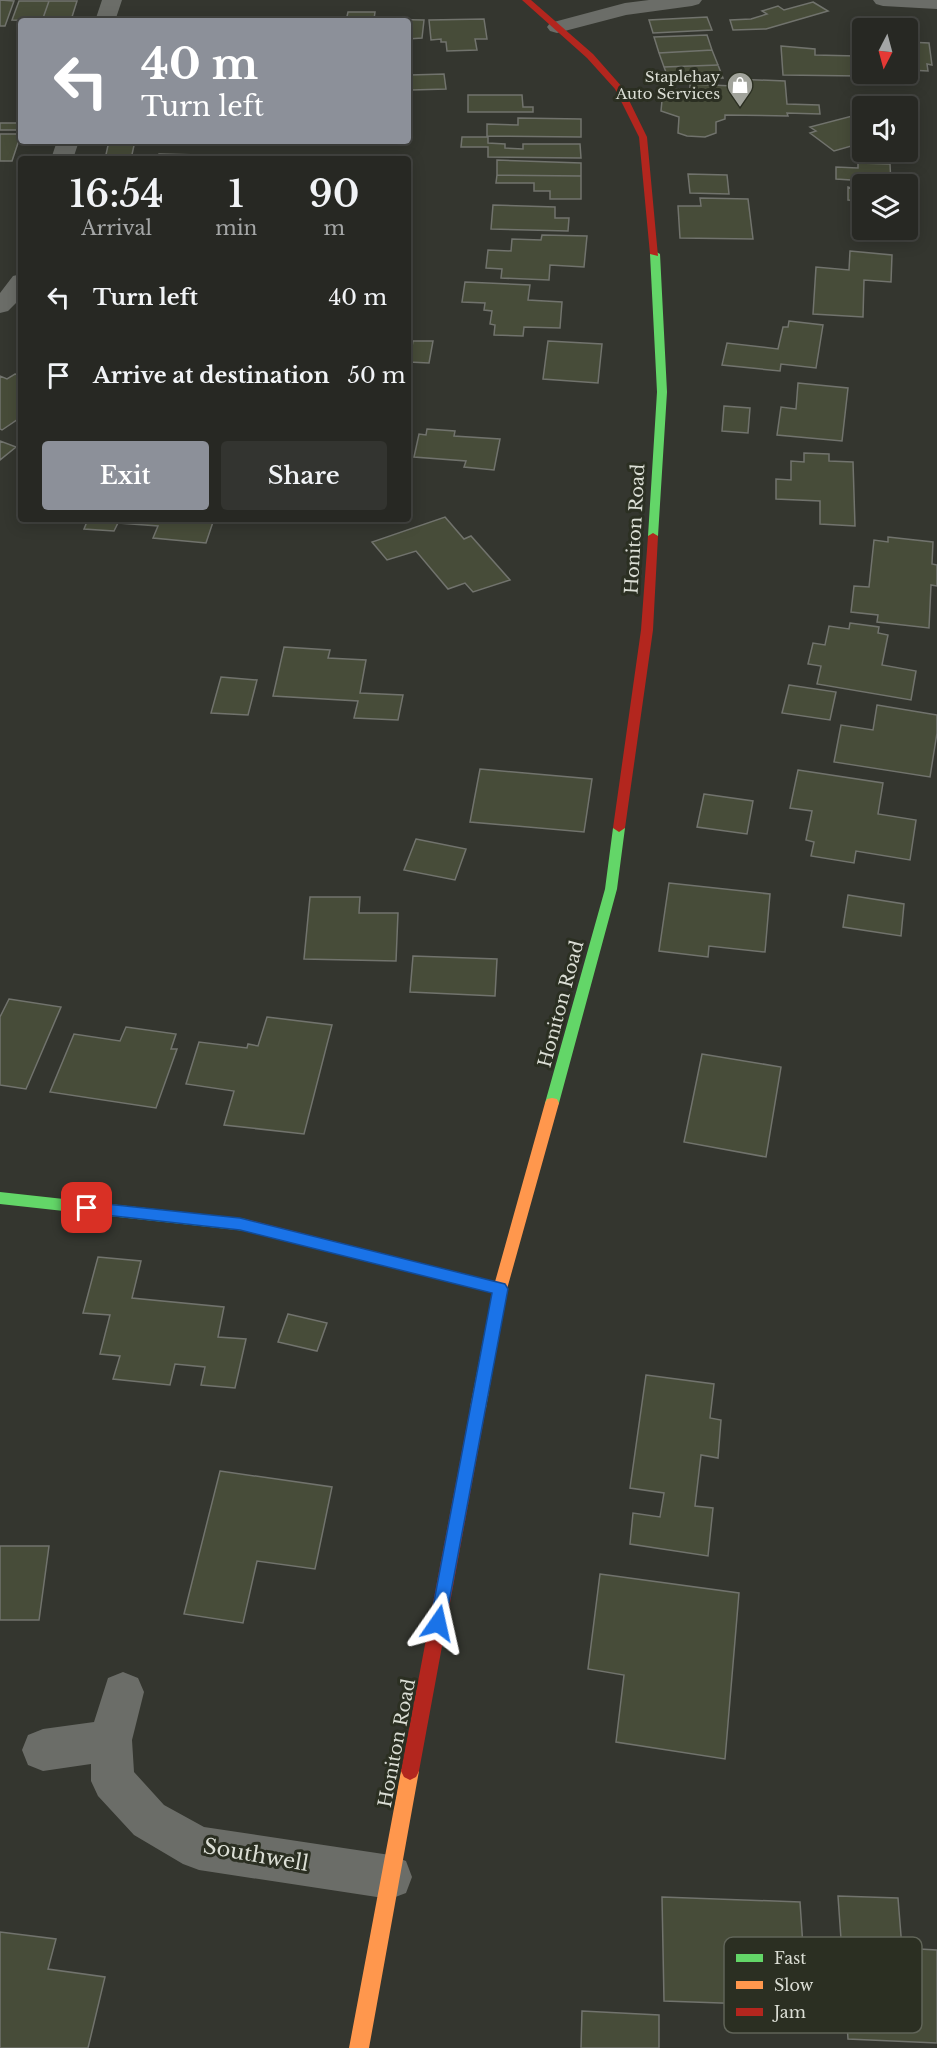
<!DOCTYPE html>
<style>
body{margin:0;font-family:"Libre Baskerville",serif;background:#333430;color:#f1f3f6;height:100vh;display:flex;flex-direction:column;font-size:22px;white-space:nowrap}
*{box-sizing:border-box;margin:0}
p{font-size:20px;color:#a4a6a6}
.icon{flex:none;width:33px;height:33px;fill:none;stroke:currentColor;stroke-width:2;stroke-linecap:round;stroke-linejoin:round}
.map{position:relative;flex:1;overflow:hidden}
.side{position:absolute;left:18px;top:156px;width:393px;height:366px;display:flex;flex-direction:column;background:#272823;border-radius:6px;box-shadow:0 3px 15px #0003,0 0 0 2px #434441}
.side>*{flex:none}
.banner{position:absolute;left:18px;top:18px;width:393px;height:126px;border-radius:6px;box-shadow:0 3px 15px #0003,0 0 0 2px #434441;background:#8c9099;color:#fff;overflow:hidden}
.needle{width:39px;rotate:186deg}
.tools{position:absolute;left:852px;top:18px;display:grid;gap:12px}
.tools a{display:grid;place-items:center;width:66px;height:66px;border-radius:6px;background:#272823;box-shadow:0 3px 15px #0003,0 0 0 2px #434441;font-size:30px}
.pin{position:absolute;display:grid;place-items:center;width:51px;height:51px;color:#fff;margin:-26px;border-radius:12px;box-shadow:0 3px 9px #0006}
.me{position:absolute;width:66px;margin:-33px;rotate:11deg;stroke-linejoin:round;filter:drop-shadow(0 0 4px #0008)}
.turn{display:flex;align-items:center;gap:21px;height:126px;padding:0 24px;font-size:27px}
.turn .icon{width:78px;height:78px;stroke-width:2.5}
.turn b{display:block;font-size:42px;line-height:51px}
.eta{display:flex;justify-content:space-evenly;align-items:center;height:102px;text-align:center}
.eta b{font-size:36px;font-weight:600;line-height:42px}
.action{display:flex;gap:12px;margin-top:auto;padding:12px 24px}
.action a{flex:1;height:69px;border-radius:6px;background:#8c9099;color:#fff;font-size:24px;font-weight:600;line-height:69px;text-align:center}
.action a+a{background:#333430;color:#f1f3f6}
ul{padding:0;list-style:none}
li{display:flex;align-items:center;gap:18px;height:78px;padding:0 24px}
li div{flex:1}
li b{display:block;font-size:22px}
li em{font-style:normal}
.map>svg:first-child{display:block}
</style>
<div class="map">
<svg width="937" height="2048" viewBox="0 0 937 2048">
<rect width="100%" height="100%" fill="#34362f"/>
<path fill="#474c39" stroke="#71736d" stroke-width="1.5" d="M0 0 14 1 5 26H0Z
M19 1H49L42 21 12 20Z
M49 1H77L71 20 42 21Z
M813 2 828 11 766 29 733 30 730 20 751 19 767 14 762 11 778 6 784 10Z
M348 12H375L374 19 424 20 422 38 408 39V21H346Z
M707 17 712 30 653 33 649 20Z
M139 19H189L188 21H130H138Z
M484 19 487 39H475L477 50 447 51 446 42H441V39L431 40 429 20Z
M707 35 712 50 659 53 654 37Z
M908 42 929 43 932 65 927 64 928 71 908 70Z
M781 46 815 49V55L857 56 860 76 783 75Z
M712 50 718 65 664 67 659 53Z
M718 65 723 78 669 80 664 67Z
M444 74 446 89 411 90 410 75Z
M733 79 785 81 787 104 819 105 820 114 787 113 788 116 725 115V119L716 122V133L705 137 687 136 678 133 679 117 661 111 663 90 690 89V84L733 86Z
M468 95H522L523 107H533V112H468Z
M856 115 862 119V143L834 151 810 133 816 131 810 127Z
M518 118 581 119V137L487 136V124L518 125Z
M0 123H21V130H0Z
M0 134H21L12 161H0Z
M462 137H488V143L505 144V148L523 149V144H580L581 158 488 157V147H461Z
M109 141H135L131 159H105Z
M159 154 201 155 200 159H158Z
M497 160 581 163V176L497 175Z
M858 163 890 164 891 184H862V201L848 200V187L851 188V180L836 179V167L858 168Z
M688 174 727 175 729 194 690 193Z
M497 175 581 176V199H550V191H534V183H496Z
M700 198 748 199 753 239 680 238 678 206H701Z
M493 205 555 207V218H569L568 231 491 229Z
M542 235 587 236 584 267 550 265 549 280 501 278 502 269 486 268 488 250 511 251 512 239 541 240Z
M850 251 892 255 891 282 864 280 863 317 813 314 816 267 849 270Z
M465 282 530 285 528 300 562 302 560 328 524 327 523 336 494 335 495 325 490 324 492 311 484 310 485 303 462 302Z
M789 321 823 325 816 368 781 364 780 371 722 365 727 343 778 349 783 327H788Z
M413 341H433L429 363 409 362Z
M548 341 602 344 598 383 543 379Z
M15 374 21 376V417L2 430 0 429V376L7 379Z
M798 383 848 388 842 441 777 435 781 407 796 409Z
M724 406 750 408 748 433 722 431Z
M427 429 455 431 454 436 500 439 494 470 464 467 466 461 414 457 419 434 426 435Z
M0 441 16 447 0 460Z
M804 453 829 454V461L853 462 855 526 820 524V501L776 499V479L791 480V461L804 462Z
M445 517 464 539 471 536 510 580 473 592 465 583 448 589 416 551 387 560 372 542Z
M88 519H214L206 543 153 538 158 526 118 523 114 531 84 529Z
M888 537 933 542 932 564 937 565V586L931 585 929 628 877 622 878 615 851 612 854 586 869 587 874 540 888 542Z
M850 623 879 627 878 633 888 635 882 665 916 671 911 700 817 684 821 666 808 664 813 643 825 645 829 626 849 629Z
M284 647 330 650 328 658 366 660 360 693 403 695 398 720 354 718 358 701 273 696Z
M221 677 257 680 248 715 211 713Z
M789 685 836 692 830 720 782 713Z
M877 705 937 715V733L930 777 834 762 841 725 873 730Z
M480 769 592 779 584 832 470 822Z
M798 770 883 783 878 814 916 820 910 860 856 851 854 863 811 856 814 842 806 840 812 811 790 808Z
M704 794 753 801 747 834 697 827Z
M416 839 466 849 455 880 404 870Z
M669 883 770 894 765 952 709 946 708 957 659 951Z
M848 895 904 904 901 936 843 927Z
M310 897H360L359 913H398L396 961 304 959Z
M413 956 497 959 495 996 410 992Z
M9 999 61 1007 26 1089 0 1085V1017Z
M267 1017 332 1025 304 1134 224 1125 234 1091 186 1084 199 1042 247 1048 248 1044 258 1046Z
M126 1027 176 1034 171 1049H177L156 1108 50 1092 74 1034 120 1041Z
M702 1054 781 1067 766 1157 684 1142Z
M98 1257 141 1261 132 1298 224 1307 218 1337 246 1339 235 1388 201 1385 205 1367 175 1364 170 1385 113 1379 120 1356 100 1354 110 1315 83 1313Z
M288 1314 327 1323 317 1351 278 1342Z
M646 1375 714 1384 710 1418 721 1420 718 1458 701 1455 695 1506 713 1508 708 1556 630 1544 633 1513 660 1517 664 1493 630 1488Z
M220 1471 332 1487 315 1569 257 1561 243 1623 184 1614Z
M0 1546H49L39 1620H0Z
M600 1574 739 1593 725 1759 616 1742 624 1675 588 1669Z
M838 1896 898 1898 902 1948 937 1950V2043L848 2039Z
M662 1897 800 1902 807 2006 664 2001Z
M0 1932 56 1939 48 1969 105 1977 88 2048H0Z
M582 2011 659 2015V2048H581Z"/>
<g fill="none" stroke-linecap="round" stroke-linejoin="round">
<path fill="#6b6d68" fill-rule="evenodd" d="M102 0H122L115 21H95Z
M649 0H702L699 4 692 6 626 15 557 33 550 31 547 27 550 23 625 3Z
M873 0H937V9L883 6 876 4Z
M57 141H79L73 159H51Z
M21 274V298L8 311 0 313V293L13 276Z
M123 1672 138 1678 144 1692 132 1740 134 1772 164 1805 204 1827 390 1855 406 1861 412 1877 406 1893 390 1899 199 1870 183 1864 134 1835 98 1796 91 1781V1764L43 1771 28 1765 22 1750 28 1735 43 1729 94 1722 108 1678Z"/>
<path fill="#63d668" fill-rule="evenodd" d="M655 251 660 254 667 392 658 536 653 539 648 536 657 392 650 254Z
M619 824 625 828 617 889 559 1103 557 1107H547L545 1103 605 889 613 828Z
M0 1192 246 1219 251 1221 253 1225 251 1229 246 1231 0 1204Z"/>
<path fill="#ff974d" fill-rule="evenodd" d="M552 1098 557 1099 559 1103 507 1289 486 1408 484 1413 478 1415 472 1413 470 1408 493 1289 545 1103 547 1099Z
M410 1762 416 1765 419 1771 369 2048H349L401 1771 404 1765Z"/>
<path fill="#b3261e" fill-rule="evenodd" d="M522 0H531L593 54 623 88 647 137 658 256 650 254 639 137 615 89 587 58Z
M653 533 658 536 653 630 625 828 619 832 613 828 641 630 648 536Z
M246 1219 500 1283 505 1285 507 1289 505 1293 500 1295 246 1231 241 1229 239 1225 241 1221Z
M478 1401 484 1403 486 1408 419 1771 416 1777 410 1780 404 1777 401 1771 470 1408 472 1403Z"/>
</g>
<path fill="#1a73e8" stroke="#114b97" stroke-width="1.5" d="M87 1202 240 1218 505 1284 508 1289 444 1629 438 1631 432 1629 430 1623 492 1293 240 1230 87 1213 82 1212 80 1208 82 1203Z"/>
<defs>
<g id="shop-pin" transform="scale(1.35)"><path d="M0 17L-7.5 6A9.5 9.5 0 1 1 7.5 6Z" fill="#a1a39b" stroke="#2b2f22"/><path d="M-5-2.5h2.3a2.7 3.5 0 0 1 5.4 0H5L5.5 6h-11ZM-1.5-2.5h3a1.5 2.3 0 0 0-3 0Z" fill="#fff"/></g>
</defs>
<g fill-rule="evenodd">
<use href="#shop-pin" x="740" y="85"/>
</g>
<g text-anchor="middle" dominant-baseline="central" stroke-width="6" stroke-linejoin="round" paint-order="stroke">
<g font-size="15" fill="#dbded5" stroke="#2b2f22" text-anchor="end">
<text x="720" y="76">Staplehay<tspan x="720" dy="17">Auto Services</tspan></text>
</g>
<g font-size="18" fill="#dbded5" stroke="#2b2f22">
<text transform="translate(635 529) rotate(-87)">Honiton Road</text>
<text transform="translate(561 1004) rotate(-75)">Honiton Road</text>
<text transform="translate(397 1743) rotate(-79)">Honiton Road</text>
</g>
<g font-size="21" fill="#dbded5" stroke="#2b2f22">
<text transform="translate(256 1855) rotate(10)">Southwell</text>
</g>
</g>
<rect x="724" y="1937" width="198" height="96" rx="9" fill="#2b2f22" stroke="#606458" stroke-width="1.5"/>
<rect x="736" y="1954" width="27" height="8" fill="#63d668"/>
<rect x="736" y="1981" width="27" height="8" fill="#ff974d"/>
<rect x="736" y="2008" width="27" height="8" fill="#b3261e"/>
<g font-size="16" fill="#dbded5">
<text x="774" y="1964">Fast</text>
<text x="774" y="1991">Slow</text>
<text x="774" y="2018">Jam</text>
</g>
</svg>
<div class="tools">
<a><svg class="needle" viewBox="-14 -14 28 28"><path d="M0-13l5 13h-10z" fill="#e53935"/><path d="M0 13l5-13h-10z" fill="#a4a6a6"/></svg></a>
<a><svg class="icon" aria-label="sound" viewBox="0 0 24 24"><path d="M4 9h4l5-4v14l-5-4H4zM17 9q2 3 0 6"/></svg></a>
<a><svg class="icon" aria-label="layers" viewBox="0 0 24 24"><path d="M12 4l9 5-9 5-9-5zM3 14l9 5 9-5"/></svg></a>
</div>
<div class="pin" style="left:87px;top:1208px;background:#d93025"><svg class="icon" aria-label="arrive" viewBox="0 0 24 24"><path d="M6 21V4h12l-3 4 3 4H6"/></svg></div>
<svg class="me" style="left:438px;top:1623px" viewBox="-20 -20 40 40"><path d="M0-17L14 15 0 8-14 15z" fill="#1a73e8" stroke="#fff" stroke-width="4"/></svg>
<div class="banner">
<div class="turn"><svg class="icon" aria-label="left" viewBox="0 0 24 24"><path d="M17 20v-9H6M10 6l-5 5 5 5"/></svg><div><b>40 m</b>Turn left</div></div>
</div>
<section class="side">
<div class="eta">
<div><b>16:54</b><p>Arrival</p></div>
<div><b>1</b><p>min</p></div>
<div><b>90</b><p>m</p></div>
</div>
<ul>
<li><svg class="icon" aria-label="left" viewBox="0 0 24 24"><path d="M17 20v-9H6M10 6l-5 5 5 5"/></svg><div><b>Turn left</b></div><em>40 m</em></li>
<li><svg class="icon" aria-label="arrive" viewBox="0 0 24 24"><path d="M6 21V4h12l-3 4 3 4H6"/></svg><div><b>Arrive at destination</b></div><em>50 m</em></li>
</ul>
<div class="action"><a>Exit</a><a>Share</a></div>
</section>
</div>
